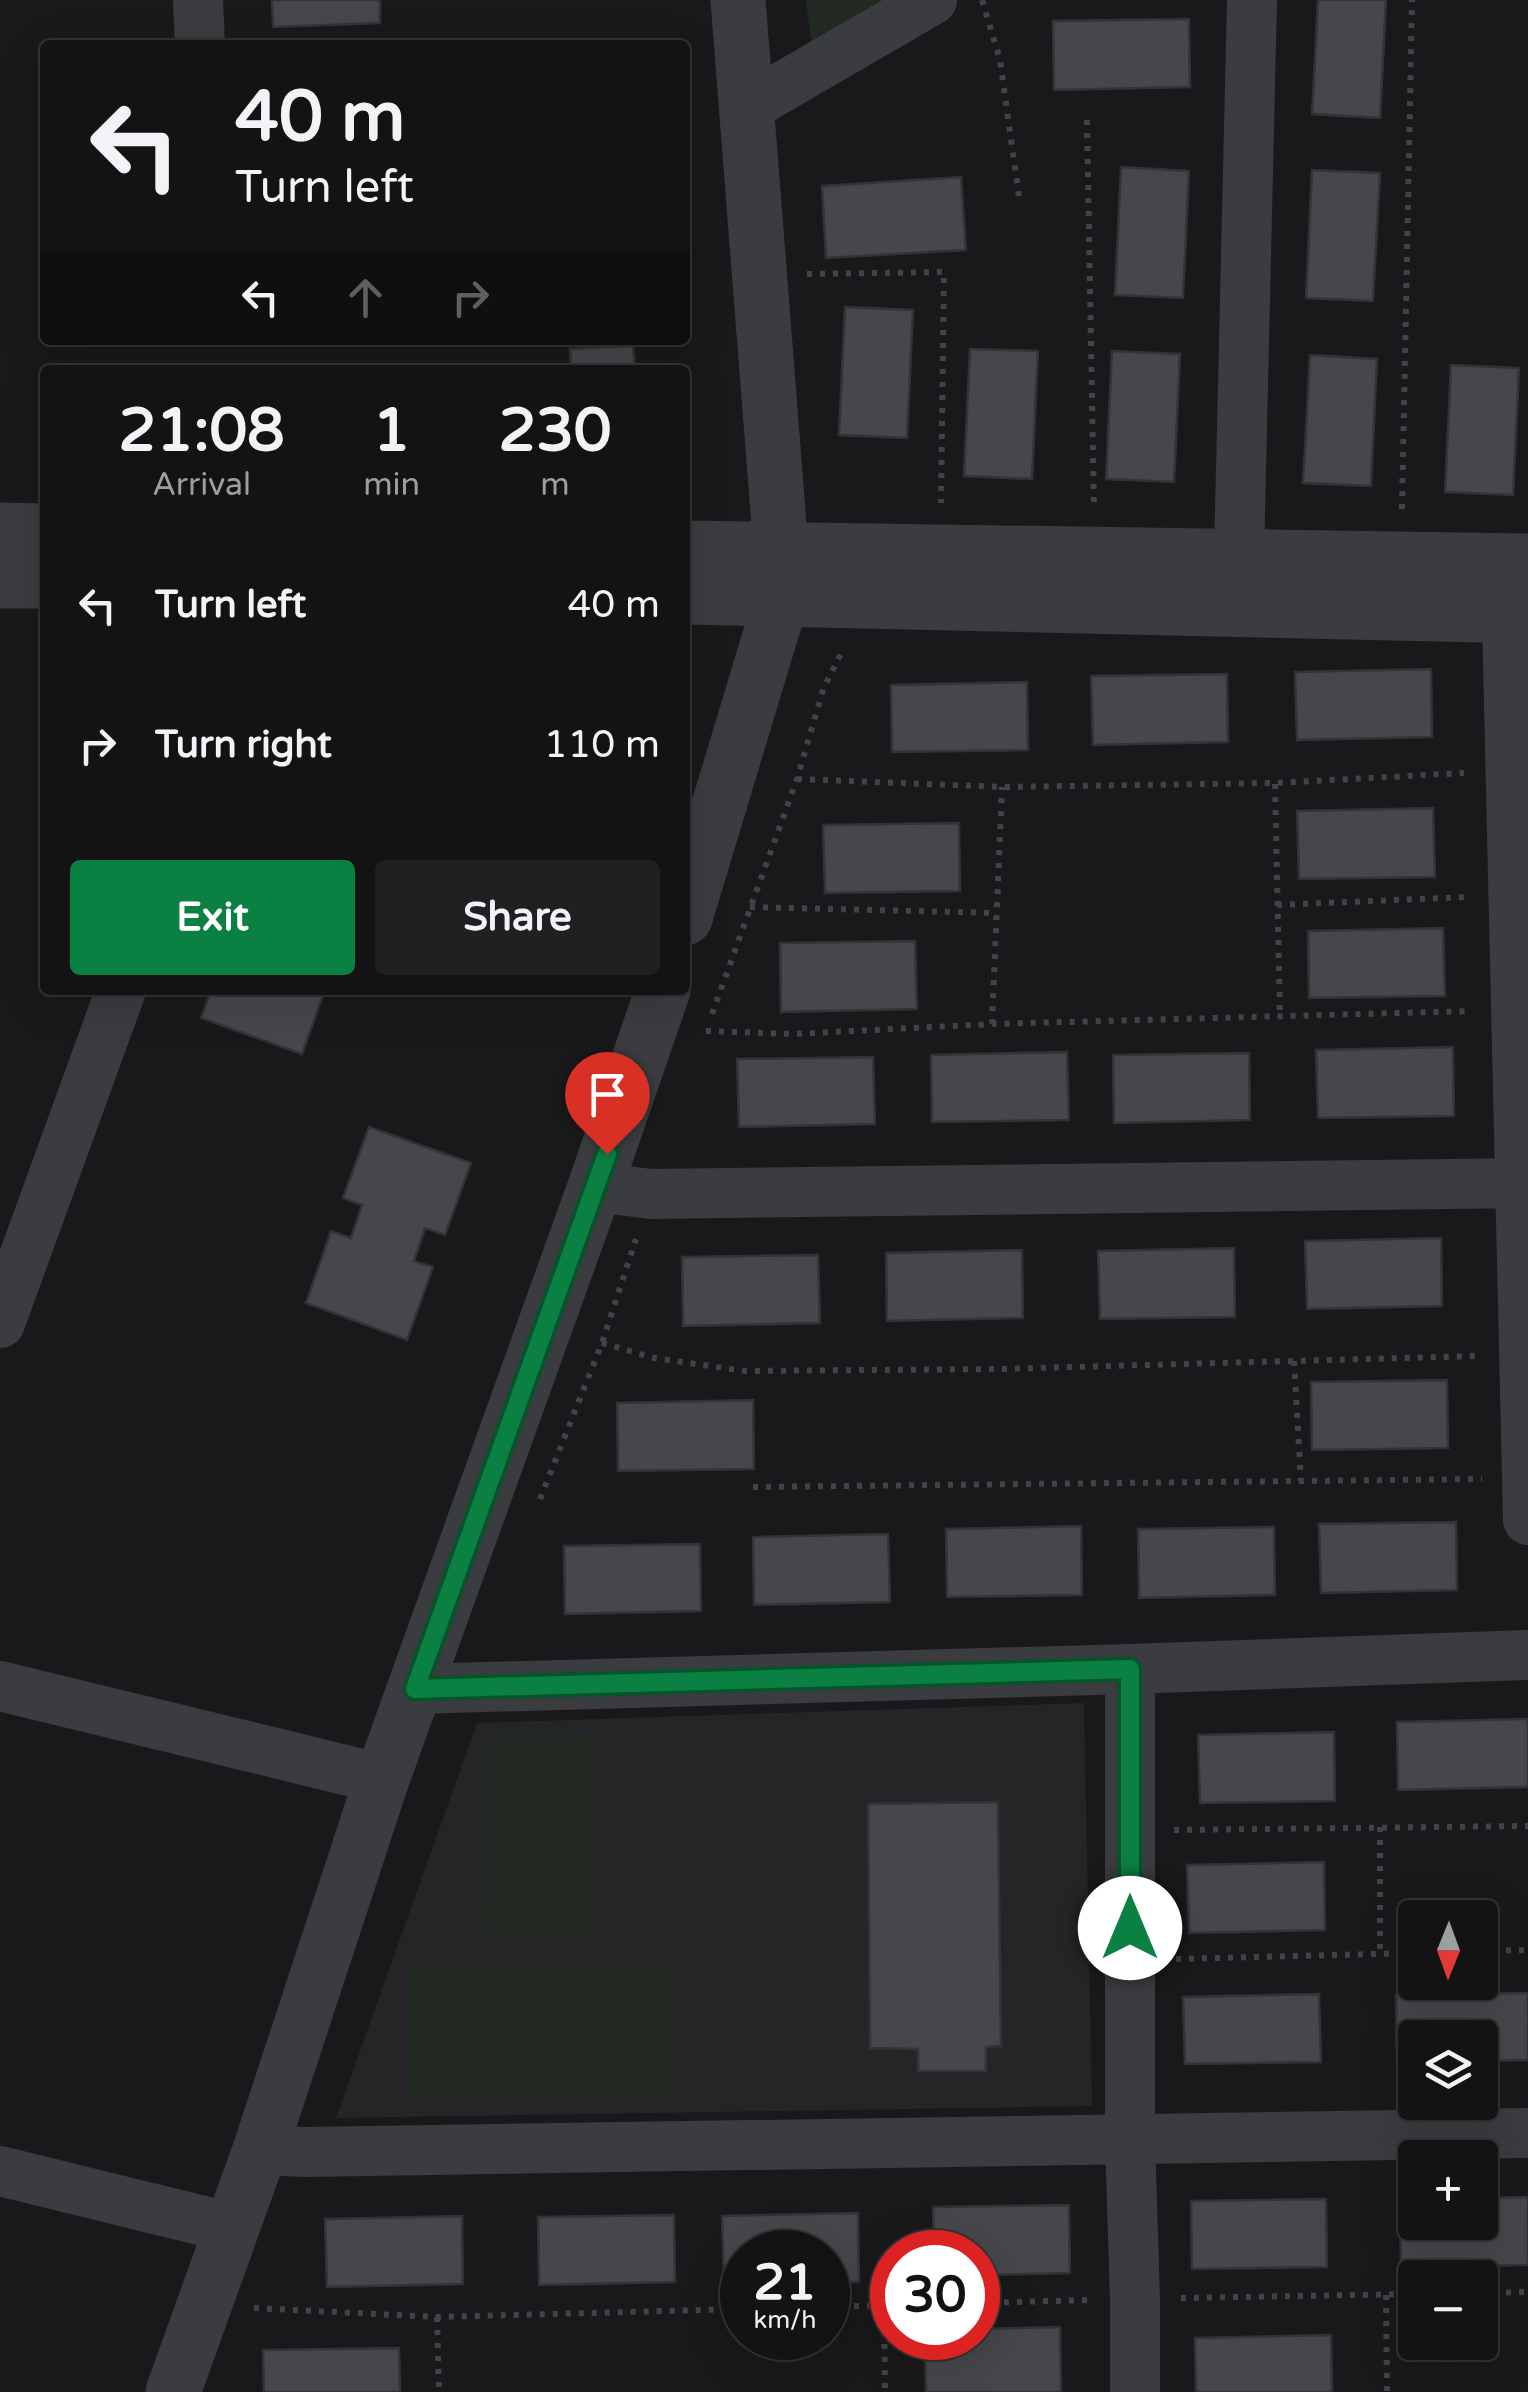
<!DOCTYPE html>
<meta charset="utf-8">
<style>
body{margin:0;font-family:"Varela Round",sans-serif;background:#202022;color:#f1f3f6;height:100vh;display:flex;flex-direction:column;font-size:38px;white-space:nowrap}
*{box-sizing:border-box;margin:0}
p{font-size:32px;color:#9d9ea0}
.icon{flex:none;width:55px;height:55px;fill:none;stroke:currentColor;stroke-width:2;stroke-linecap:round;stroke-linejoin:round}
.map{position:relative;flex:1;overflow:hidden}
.side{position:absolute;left:40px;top:365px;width:650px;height:630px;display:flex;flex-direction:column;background:#131314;border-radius:10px;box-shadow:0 10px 40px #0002,0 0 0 2px #323234}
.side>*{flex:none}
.hud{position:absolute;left:40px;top:40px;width:650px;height:305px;border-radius:10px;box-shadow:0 10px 40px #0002,0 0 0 2px #323234;background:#131314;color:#f1f3f6;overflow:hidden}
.needle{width:65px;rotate:181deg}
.tools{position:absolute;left:1398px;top:1900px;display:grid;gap:20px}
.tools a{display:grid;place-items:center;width:100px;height:100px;border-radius:10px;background:#131314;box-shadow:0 10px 40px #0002,0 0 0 2px #323234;font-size:50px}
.speed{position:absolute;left:720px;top:2230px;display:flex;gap:20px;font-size:50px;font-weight:700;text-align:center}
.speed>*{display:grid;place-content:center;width:130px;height:130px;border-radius:50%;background:#131314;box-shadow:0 10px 40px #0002,0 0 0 2px #323234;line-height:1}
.speed small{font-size:25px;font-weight:400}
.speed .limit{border:15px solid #d22;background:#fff;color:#111}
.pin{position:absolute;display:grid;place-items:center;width:85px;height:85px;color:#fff;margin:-102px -42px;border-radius:50% 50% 50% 0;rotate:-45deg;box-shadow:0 0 10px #0007}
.pin .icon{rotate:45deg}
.me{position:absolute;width:110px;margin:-55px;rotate:0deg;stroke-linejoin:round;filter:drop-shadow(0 0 8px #0008)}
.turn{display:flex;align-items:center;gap:35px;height:210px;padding:0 30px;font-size:45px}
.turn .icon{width:130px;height:130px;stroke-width:2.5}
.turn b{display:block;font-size:70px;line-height:85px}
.lanes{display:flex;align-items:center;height:95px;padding:0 30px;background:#0003;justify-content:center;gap:50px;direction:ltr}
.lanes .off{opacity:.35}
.eta{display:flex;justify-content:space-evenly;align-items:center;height:170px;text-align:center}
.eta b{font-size:60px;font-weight:800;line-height:70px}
.button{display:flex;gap:20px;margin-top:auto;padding:20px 30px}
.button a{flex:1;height:115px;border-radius:10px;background:#0b8043;color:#fff;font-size:40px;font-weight:800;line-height:115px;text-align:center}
.button a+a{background:#202022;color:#f1f3f6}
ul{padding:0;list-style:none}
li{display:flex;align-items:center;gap:30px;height:140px;padding:0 30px}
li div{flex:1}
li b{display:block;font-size:38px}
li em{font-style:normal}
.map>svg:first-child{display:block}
</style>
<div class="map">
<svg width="1528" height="2392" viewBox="0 0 1528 2392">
<rect width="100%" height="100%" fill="#19191b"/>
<path fill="#252528" d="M1084 1703 1092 2106 336 2118 477 1723Z"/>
<path fill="#212922" d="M806 0H893L812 49Z
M486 1734 594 1735 591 1936 484 1934Z
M674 1963 675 2098 409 2100 408 1964Z"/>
<path fill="#46474b" stroke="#333337" stroke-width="2.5" d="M272 0H380V23L273 27Z
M1318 0H1386L1380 118 1312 114Z
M1189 19 1190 87 1054 90 1053 21Z
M1121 167 1189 171 1183 298 1115 295Z
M1312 170 1380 173 1373 301 1306 298Z
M961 177 966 250 826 258 822 186Z
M845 307 913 310 907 438 839 435Z
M633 346 635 370H571L570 349Z
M970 349 1038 351 1032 479 964 476Z
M1112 351 1180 354 1174 482 1106 479Z
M1310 355 1377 359 1371 486 1303 483Z
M1451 365 1519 368 1513 495 1445 492Z
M1431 669 1432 737 1297 740 1295 672Z
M1227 674 1228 742 1093 745 1091 676Z
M1027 682 1028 750 892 752 891 685Z
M1433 808 1435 877 1299 879 1297 811Z
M959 823 960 891 825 893 823 825Z
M1443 928 1445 996 1309 998 1308 931Z
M915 941 917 1009 781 1012 780 943Z
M211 990H325L302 1054 201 1018Z
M1453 1047 1454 1116 1318 1118 1316 1050Z
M1067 1052 1069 1120 932 1122 931 1055Z
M1249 1053 1250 1120 1114 1123 1113 1055Z
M873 1057 875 1124 739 1127 737 1059Z
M369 1127 471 1163 445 1235 425 1228 414 1261 433 1267 407 1340 306 1303 331 1231 351 1238 362 1205 343 1198Z
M1441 1238 1442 1306 1307 1309 1305 1241Z
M1234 1248 1235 1317 1100 1319 1098 1251Z
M1022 1250 1023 1318 887 1321 886 1253Z
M818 1255 820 1323 683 1326 682 1257Z
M1447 1380 1448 1448 1312 1450 1311 1382Z
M753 1400 754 1469 618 1471 617 1403Z
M1456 1522 1457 1590 1321 1593 1319 1524Z
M1081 1526 1082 1595 947 1597 946 1529Z
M1274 1527 1275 1595 1139 1598 1138 1529Z
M888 1534 890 1602 754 1605 753 1537Z
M700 1544 701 1611 565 1614 564 1546Z
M1528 1719V1787L1398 1790 1397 1722Z
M1334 1732 1335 1801 1200 1803 1198 1735Z
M998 1802 1001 2046 986 2047V2071H918V2049L870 2048 868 1804Z
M1324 1862 1325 1930 1189 1933 1187 1865Z
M1528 1993V2060L1480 2061V2038H1415V2063H1397L1396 1995Z
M1319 1994 1321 2062 1185 2064 1183 1997Z
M1528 2197V2265L1401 2267 1400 2200 1415 2199V2222H1480V2198Z
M1326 2199 1327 2267 1192 2269 1191 2201Z
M1069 2205 1070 2273 978 2275V2252H934L933 2207Z
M858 2213 859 2282H828V2252H742V2283L724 2284 722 2216Z
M674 2215 675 2282 539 2285 538 2217Z
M462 2216 463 2284 327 2287 325 2219Z
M1060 2327 1061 2392H926L925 2338H978V2329Z
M1331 2335 1332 2392H1196L1195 2338Z
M399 2348 400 2392H264L263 2350Z"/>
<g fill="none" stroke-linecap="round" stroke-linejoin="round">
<path stroke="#404347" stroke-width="6" stroke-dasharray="5 8" stroke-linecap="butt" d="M982 0 1000 60 1020 204
M1087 120 1094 508
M807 274 944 272 941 503
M1402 509 1412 0
M797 779 1002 787 1275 783 1464 773
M1275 784 1280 1017
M1277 905 1467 897
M750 907 997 913
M712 1014 797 779 824 687 843 650
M992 1024 1002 787
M706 1031 793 1034 992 1024 1472 1011
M602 1343 654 1358 745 1371 998 1369 1477 1356
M1294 1361 1301 1481
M753 1487 1482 1479
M540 1499 602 1343 636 1239
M1380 1827V1954
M1174 1830 1528 1826
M1480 1951 1528 1950
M1176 1959 1415 1953
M1480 2293 1528 2292
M1386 2295 1387 2392
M1181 2298 1415 2294
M978 2303 1089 2300
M884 2305 885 2392
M828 2307 892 2305
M254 2308 437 2317 742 2309
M437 2317 439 2392"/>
<path stroke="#3a3c40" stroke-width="50" d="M198 0 200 45
M746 108 932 0
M1506 575 1528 1520
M1238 598 1252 0
M595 1187 651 1194 1528 1183
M0 1323 121 990
M1130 1669V2139L1135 2299V2392
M0 1686 382 1779
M415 1689 1130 1669 1528 1655
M260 2150 305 2152 1528 2133
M0 2171 232 2228"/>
<path stroke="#3a3c40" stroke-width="55" d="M0 530 45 531
M685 548 1528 561
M0 581H45
M685 597 1528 616
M685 918 781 600V550L738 0
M173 2392 260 2150 382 1779 595 1187 663 990"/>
</g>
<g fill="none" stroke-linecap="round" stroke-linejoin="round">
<g stroke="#07532c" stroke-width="25">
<path id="route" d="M607 1154 415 1689 1130 1669V1928"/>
</g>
<use href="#route" stroke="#0b8043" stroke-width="18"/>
</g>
</svg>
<div class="tools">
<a><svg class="needle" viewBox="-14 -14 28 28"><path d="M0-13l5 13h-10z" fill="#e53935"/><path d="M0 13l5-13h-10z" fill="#9d9ea0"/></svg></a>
<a><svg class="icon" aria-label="layers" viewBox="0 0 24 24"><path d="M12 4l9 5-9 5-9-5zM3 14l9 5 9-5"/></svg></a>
<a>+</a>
<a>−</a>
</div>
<div class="speed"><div>21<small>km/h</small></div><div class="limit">30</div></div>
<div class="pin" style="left:607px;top:1154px;background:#d93025"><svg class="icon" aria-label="arrive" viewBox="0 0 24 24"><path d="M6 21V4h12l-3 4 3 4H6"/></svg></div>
<svg class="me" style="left:1130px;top:1928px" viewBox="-20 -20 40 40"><circle r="19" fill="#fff"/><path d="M0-13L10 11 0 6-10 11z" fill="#0b8043"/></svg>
<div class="hud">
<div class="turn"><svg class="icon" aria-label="left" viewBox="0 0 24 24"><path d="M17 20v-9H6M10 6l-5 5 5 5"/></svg><div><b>40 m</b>Turn left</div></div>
<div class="lanes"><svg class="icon" aria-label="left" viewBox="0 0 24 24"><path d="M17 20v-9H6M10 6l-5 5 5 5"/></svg><svg class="icon off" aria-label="ahead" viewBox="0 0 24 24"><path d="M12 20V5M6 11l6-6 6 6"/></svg><svg class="icon off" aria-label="right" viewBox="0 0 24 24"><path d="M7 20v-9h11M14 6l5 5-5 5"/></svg></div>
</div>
<section class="side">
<div class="eta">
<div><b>21:08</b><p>Arrival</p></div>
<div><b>1</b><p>min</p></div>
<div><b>230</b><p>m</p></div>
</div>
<ul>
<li><svg class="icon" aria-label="left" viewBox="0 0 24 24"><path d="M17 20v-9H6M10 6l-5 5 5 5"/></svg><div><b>Turn left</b></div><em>40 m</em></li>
<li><svg class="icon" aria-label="right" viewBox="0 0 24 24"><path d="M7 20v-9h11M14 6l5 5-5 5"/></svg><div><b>Turn right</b></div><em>110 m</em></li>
</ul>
<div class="button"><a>Exit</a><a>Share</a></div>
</section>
</div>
